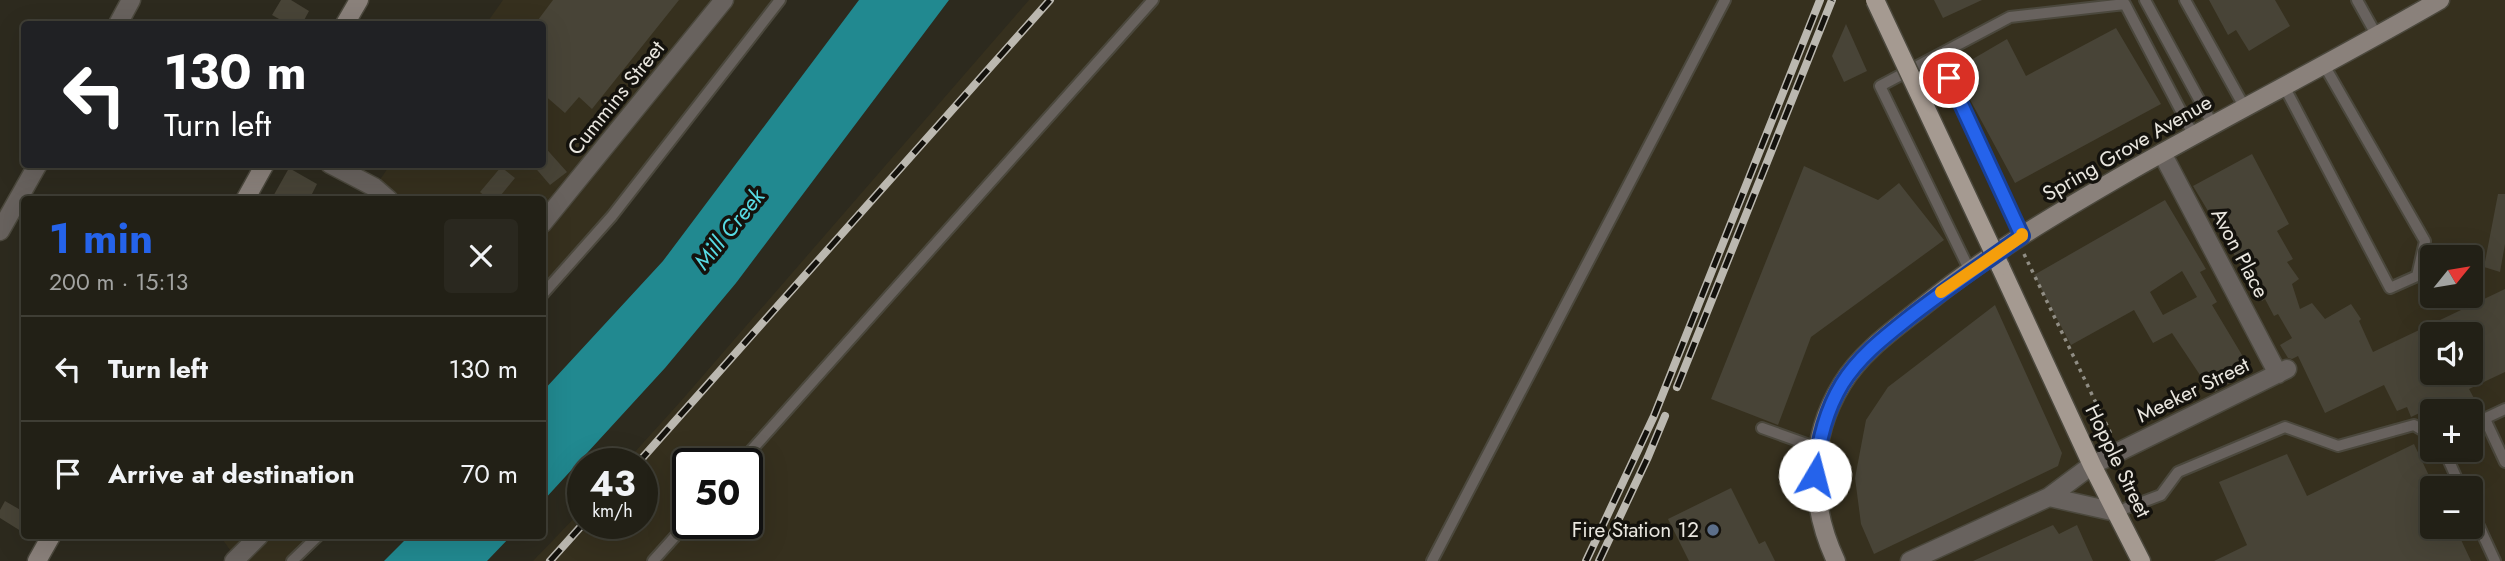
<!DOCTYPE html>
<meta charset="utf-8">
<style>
body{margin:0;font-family:Jost,sans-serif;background:#2a281f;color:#f1f3f6;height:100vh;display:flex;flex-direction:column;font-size:26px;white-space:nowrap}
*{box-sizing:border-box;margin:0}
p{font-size:23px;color:#a2a3a1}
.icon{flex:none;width:38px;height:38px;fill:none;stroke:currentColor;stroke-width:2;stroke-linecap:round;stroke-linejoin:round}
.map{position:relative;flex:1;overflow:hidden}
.side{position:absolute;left:21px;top:196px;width:525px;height:343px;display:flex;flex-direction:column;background:#222016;border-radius:7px;box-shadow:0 7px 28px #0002,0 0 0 2px #3f3e35}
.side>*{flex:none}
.guide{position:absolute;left:21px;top:21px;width:525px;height:147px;border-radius:7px;box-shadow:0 7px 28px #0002,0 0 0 2px #3f3e35;background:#202124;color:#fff;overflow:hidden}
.needle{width:46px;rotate:60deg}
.tools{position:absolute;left:2420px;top:245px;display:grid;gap:14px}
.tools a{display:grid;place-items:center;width:63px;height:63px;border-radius:7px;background:#222016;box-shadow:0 7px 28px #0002,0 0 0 2px #3f3e35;font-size:35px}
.speed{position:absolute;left:567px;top:448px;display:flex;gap:14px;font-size:35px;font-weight:700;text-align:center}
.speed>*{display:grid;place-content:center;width:91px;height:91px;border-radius:50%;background:#222016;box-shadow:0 7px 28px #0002,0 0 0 2px #3f3e35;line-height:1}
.speed small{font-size:18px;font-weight:400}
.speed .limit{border:4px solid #111;border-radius:10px;background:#fff;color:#111}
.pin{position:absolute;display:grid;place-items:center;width:60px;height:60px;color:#fff;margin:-30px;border:4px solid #fff;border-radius:50%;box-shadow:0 2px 7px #0007}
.me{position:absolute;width:77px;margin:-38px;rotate:8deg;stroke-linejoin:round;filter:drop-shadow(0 0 5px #0008)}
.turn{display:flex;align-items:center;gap:24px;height:147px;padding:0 28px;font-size:32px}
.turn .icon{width:91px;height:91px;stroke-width:2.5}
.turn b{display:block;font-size:49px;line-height:60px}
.round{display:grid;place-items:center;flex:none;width:74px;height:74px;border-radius:7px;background:#2a281f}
.summary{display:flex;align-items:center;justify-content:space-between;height:119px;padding:0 28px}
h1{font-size:42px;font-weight:700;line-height:52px;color:#2563eb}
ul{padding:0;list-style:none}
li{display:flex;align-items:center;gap:21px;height:105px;padding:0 28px;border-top:2px solid #3f3e35}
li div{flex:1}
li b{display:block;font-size:26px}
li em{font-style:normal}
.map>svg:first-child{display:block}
</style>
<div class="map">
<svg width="2505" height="561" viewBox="0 0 2505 561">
<rect width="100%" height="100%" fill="#2d2a1e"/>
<path fill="#36301e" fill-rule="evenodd" d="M503 0H780L543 295 542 200H366L390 165 542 164V24H486Z
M1029 0H2505V561H533L583 509V523H642V464H624L681 401ZM2432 257H2471V296H2432ZM2432 334H2471V373H2432ZM2432 411H2471V450H2432ZM688 464H747V523H688ZM2432 488H2471V527H2432Z
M220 536H318L292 561H238Z"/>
<path fill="#218990" d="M859 0H949L736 283 665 368 543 501V391L663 261Z
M409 536H511L487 561H384Z"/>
<path fill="#484437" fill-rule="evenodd" d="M281 0H291L309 11 302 24 288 19 286 23 272 15Z
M553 0H679L592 109 579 97 565 113 542 93V24H535Z
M1934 0H1982L1943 18Z
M2209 0H2275L2290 26 2249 51 2236 30 2228 35Z
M1846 24 1867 71 1844 82 1832 56Z
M2116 28 2161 104 2015 183 1954 70 2007 39 2026 76Z
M542 144 567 172 550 185 532 164H542Z
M2252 154 2289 224 2277 231 2293 259 2287 262 2299 279 2292 284 2300 309 2312 303 2325 319 2351 304 2361 319 2359 321 2373 352 2505 289V372L2469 389 2475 400 2452 411H2445L2441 403 2411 417 2407 407 2397 411 2384 385 2325 413 2298 356 2292 359 2288 358 2280 345 2292 338 2278 314 2274 316 2265 299 2262 301 2193 186ZM2432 334H2471V373H2432Z
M1804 166 1878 200 1899 183 1944 240 1811 337 1778 425 1711 399Z
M501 167 515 178 497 200H489L480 192Z
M289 168 317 184 309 200H271Z
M2498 194H2505V244L2500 272 2484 267Z
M2165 200 2206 269 2200 272 2217 302 2212 305 2251 370 2215 392 2207 375 2202 378 2172 333 2153 343 2134 310 2071 345 2034 275ZM2182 271 2197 297 2163 315 2150 292Z
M1995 305 2062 453 2058 466 1874 554 1861 524 1855 478 1866 420 1888 387Z
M2414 444 2432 482V527H2455L2471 561H2214L2247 545 2219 482 2287 454 2307 496Z
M1731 488 1759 544 1765 541 1775 561H1689L1668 519Z
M5 501 24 512V533L0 518V510Z
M2053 525 2059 534 2077 525 2093 561H1973Z"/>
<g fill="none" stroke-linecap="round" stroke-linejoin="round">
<g stroke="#4b483d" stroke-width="14">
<path id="service" d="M2145 0 2213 125
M2185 0 2245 108
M2357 0 2377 36
M1938 55 2022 236
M2284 86 2390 288 2417 276 2425 241 2324 65
M1970 271 1880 86 2010 17 2125 4 2194 136
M542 295 612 216 780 0
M2485 419 2505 462
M2471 425 2505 409
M1762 428 1818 448
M2444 450 2461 488
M739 464 1153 0
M2471 509 2495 561
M2116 512 2161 495 2178 472 2285 427 2338 446 2414 425 2432 436
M292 561 318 536
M653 561 688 522
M1432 561 1725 0"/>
</g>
<g stroke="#4b483d" stroke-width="21">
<path id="minor" d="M118 24 131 0
M2162 153 2278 374
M330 164 374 187 389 200
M542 224 724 0
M0 231 38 164
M2049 497 2116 512
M234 561 259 536
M1910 561 2049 497 2092 465 2287 369"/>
</g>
<g stroke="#4b483d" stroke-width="21">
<path id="secondary" d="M345 24 359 0
M245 200 265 164
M37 561 51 536
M1836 561C1809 504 1808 439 1842 384 1862 351 1896 328 1926 304 1989 253 2059 212 2130 171 2232 113 2338 59 2440 0"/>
</g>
<g stroke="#4b483d" stroke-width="21">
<path id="primary" d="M2000 266 2092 465 2141 561"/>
</g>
<path stroke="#908d84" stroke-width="3.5" stroke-dasharray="3.5 5" stroke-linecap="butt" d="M2024 254 2112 436"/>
<use href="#service" stroke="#68625e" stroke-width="10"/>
<use href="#minor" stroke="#68625e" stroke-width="18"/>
<use href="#secondary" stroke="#8a817b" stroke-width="18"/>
<use href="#primary" stroke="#a59a91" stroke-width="18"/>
<g stroke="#bbb8b0" stroke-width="8">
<path id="rail" d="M1677 387 1832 0
M637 464 1050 0
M550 561 584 523
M1586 561 1654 416 1820 0
M1599 561 1648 457 1665 416"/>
</g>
<use href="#rail" stroke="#14120d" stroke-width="5" stroke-dasharray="16" stroke-linecap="butt"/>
<g stroke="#4b483d" stroke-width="21" stroke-linecap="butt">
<path id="primary-bridge" d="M1875 0 2000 266"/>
</g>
<use href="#primary-bridge" stroke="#a59a91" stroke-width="18"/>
</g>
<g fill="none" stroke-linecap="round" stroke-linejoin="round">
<g stroke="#184099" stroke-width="18">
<path id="route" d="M1815 475C1818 443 1825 412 1842 384 1858 358 1882 339 1906 320 1944 290 1983 264 2022 236L1949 78"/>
</g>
<use href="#route" stroke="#2563eb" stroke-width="12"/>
<path stroke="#f59e0b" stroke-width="12" d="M1941 292 2022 236V234"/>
</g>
<circle fill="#5c6f8a" stroke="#14120d" stroke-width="2.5" cx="1713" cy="530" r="7"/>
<g text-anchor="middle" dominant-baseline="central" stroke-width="7" stroke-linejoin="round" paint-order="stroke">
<g font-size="21" fill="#e9e6df" stroke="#14120d">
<text transform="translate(616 98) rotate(-51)">Cummins Street</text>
<text transform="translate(2127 148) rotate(-30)">Spring Grove Avenue</text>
<text transform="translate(2240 253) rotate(62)">Avon Place</text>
<text transform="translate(2193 390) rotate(-26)">Meeker Street</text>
<text transform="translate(2118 461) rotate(64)">Hopple Street</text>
</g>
<g font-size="21" fill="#e9e6df" stroke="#14120d" text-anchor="end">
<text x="1699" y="530">Fire Station 12</text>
</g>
<g font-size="23" font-style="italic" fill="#57dae3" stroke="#14120d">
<text transform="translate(729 229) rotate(-51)">Mill Creek</text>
</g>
</g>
</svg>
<div class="tools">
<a><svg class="needle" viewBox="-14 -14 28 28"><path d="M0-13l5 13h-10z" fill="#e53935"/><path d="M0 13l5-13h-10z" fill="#a2a3a1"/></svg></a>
<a><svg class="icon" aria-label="sound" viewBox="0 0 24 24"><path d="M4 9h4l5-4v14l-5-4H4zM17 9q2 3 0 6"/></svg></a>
<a>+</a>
<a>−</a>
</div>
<div class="speed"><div>43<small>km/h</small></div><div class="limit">50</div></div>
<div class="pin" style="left:1949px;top:78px;background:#d93025"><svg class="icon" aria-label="arrive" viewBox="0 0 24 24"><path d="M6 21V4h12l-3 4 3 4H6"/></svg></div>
<svg class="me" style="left:1815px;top:475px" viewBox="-20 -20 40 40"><circle r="19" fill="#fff"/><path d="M0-13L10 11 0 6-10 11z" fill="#2563eb"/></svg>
<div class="guide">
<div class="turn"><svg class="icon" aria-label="left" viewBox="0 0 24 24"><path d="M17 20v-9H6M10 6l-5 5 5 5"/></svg><div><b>130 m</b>Turn left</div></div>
</div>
<section class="side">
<div class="summary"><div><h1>1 min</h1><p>200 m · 15:13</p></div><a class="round"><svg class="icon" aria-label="close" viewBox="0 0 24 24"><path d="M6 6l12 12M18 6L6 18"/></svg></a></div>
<ul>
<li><svg class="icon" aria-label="left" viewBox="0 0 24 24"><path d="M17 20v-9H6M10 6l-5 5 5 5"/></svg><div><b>Turn left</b></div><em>130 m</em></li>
<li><svg class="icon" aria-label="arrive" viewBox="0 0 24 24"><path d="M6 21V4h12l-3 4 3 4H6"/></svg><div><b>Arrive at destination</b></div><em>70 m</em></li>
</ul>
</section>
</div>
